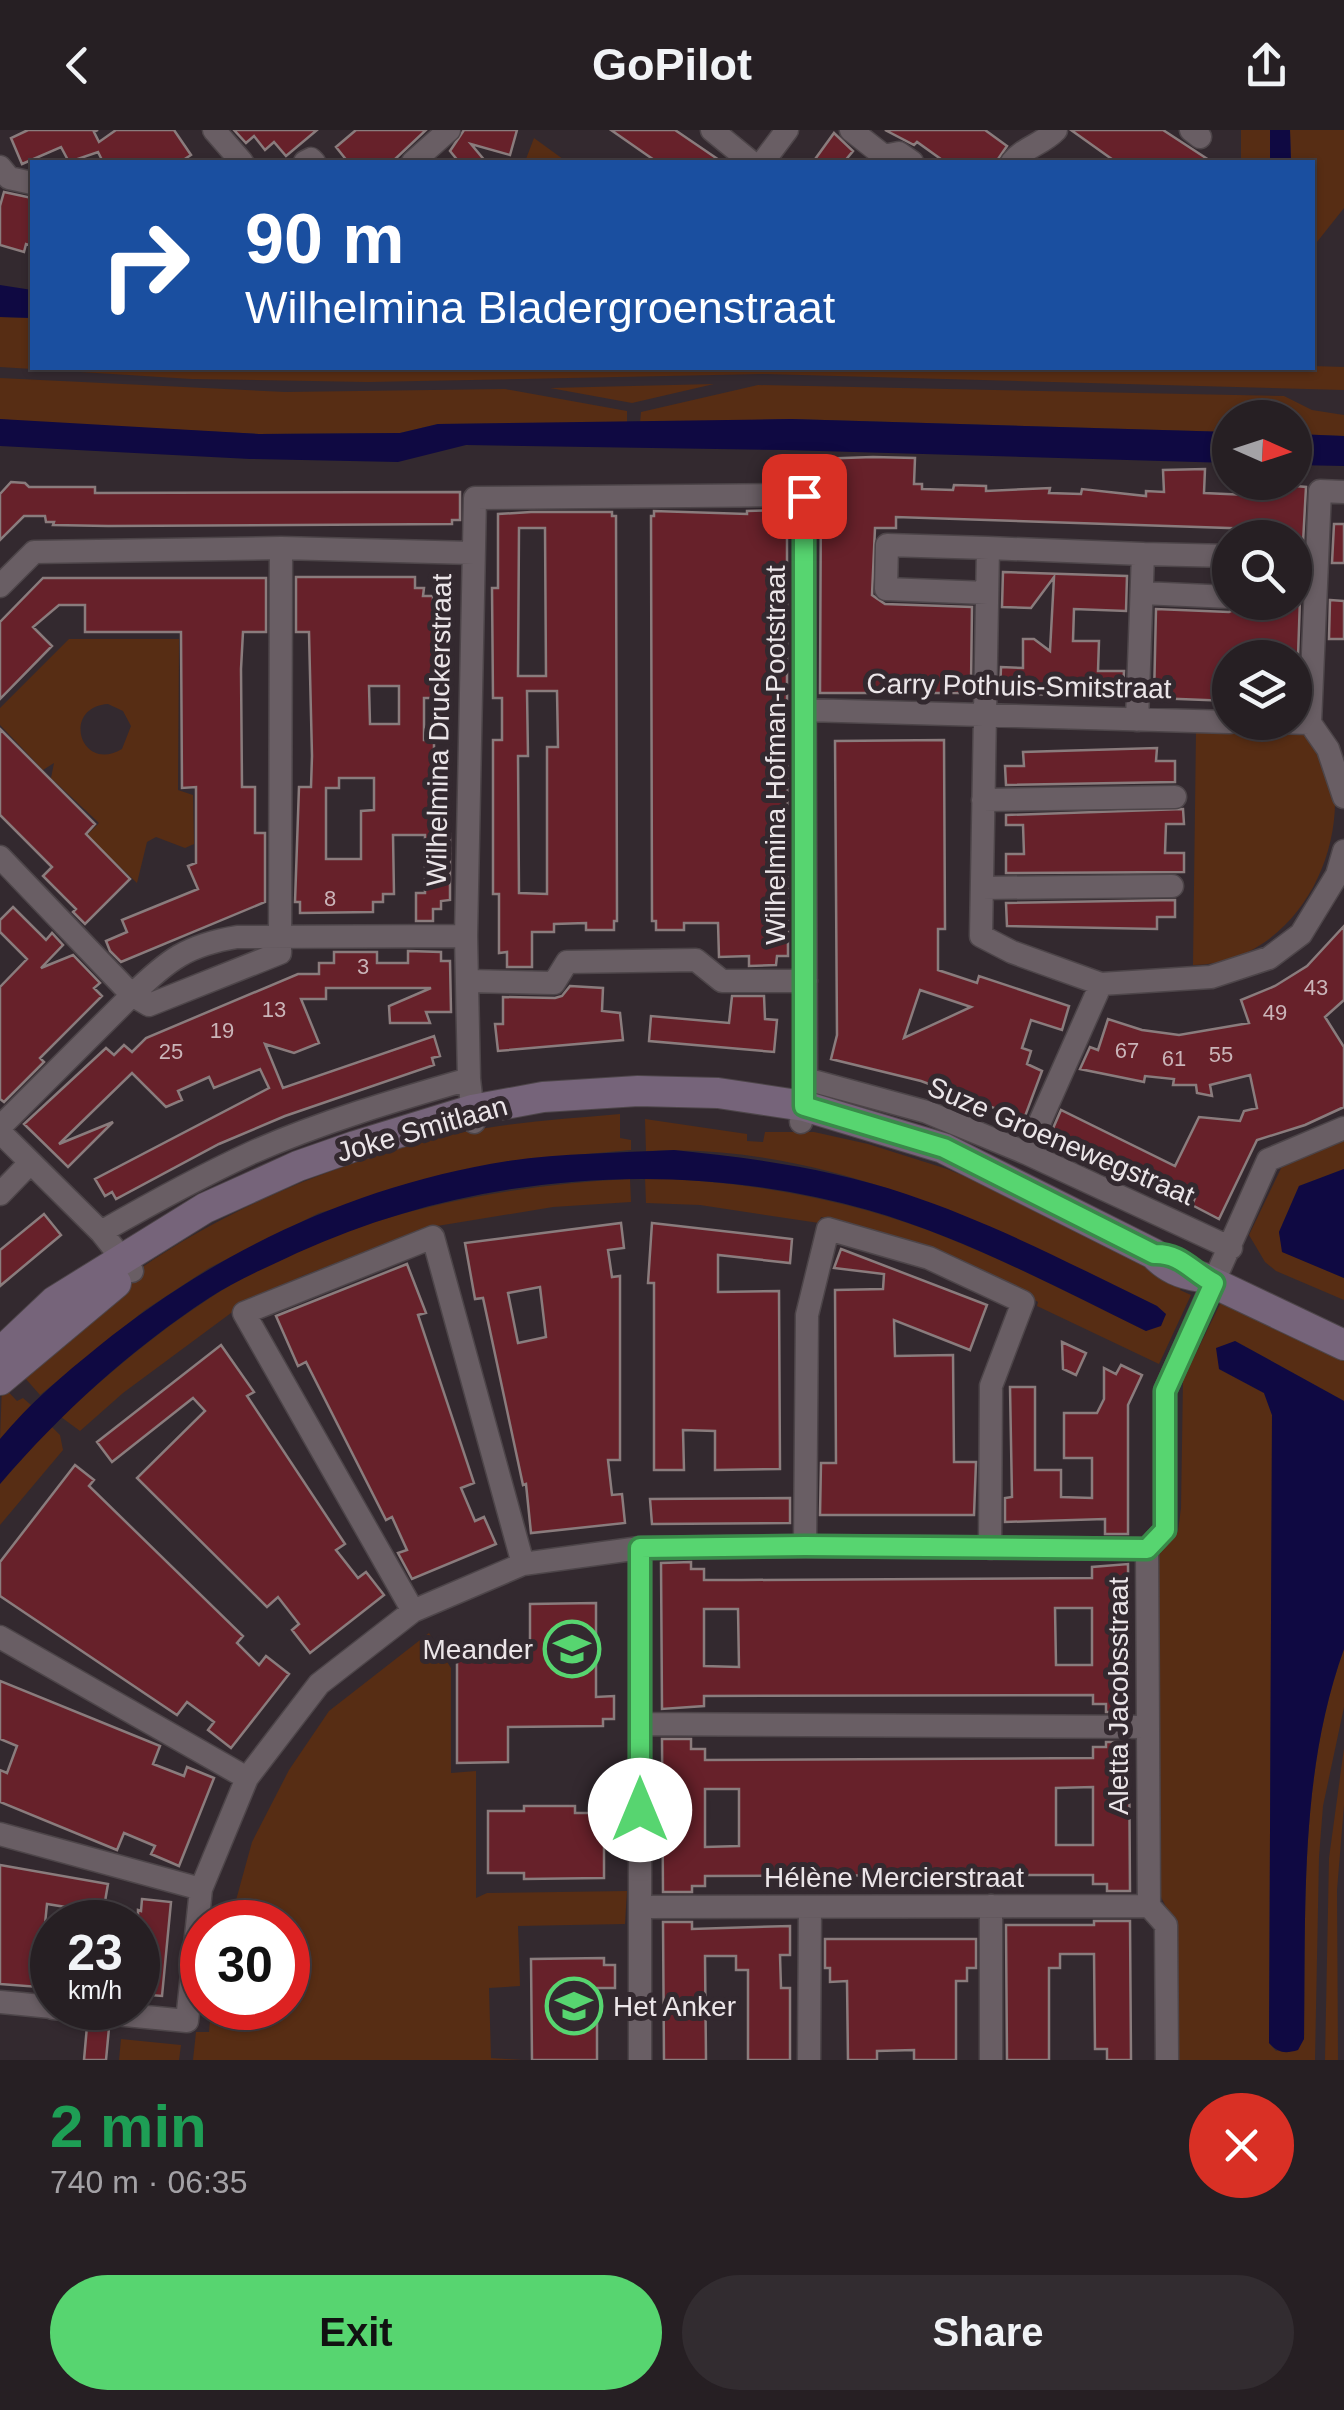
<!DOCTYPE html>
<meta charset="utf-8">
<style>
body{margin:0;font-family:Arial,sans-serif;background:#322c30;color:#f1f3f6;height:100vh;display:flex;flex-direction:column;font-size:38px;white-space:nowrap}
*{box-sizing:border-box;margin:0}
p{font-size:32px;color:#a4a2a6}
.icon{flex:none;width:55px;height:55px;fill:none;stroke:currentColor;stroke-width:2;stroke-linecap:round;stroke-linejoin:round}
.map{position:relative;height:1930px;overflow:hidden}
.drawer{display:flex;flex-direction:column;background:#261f23;flex:1}
.drawer>*{flex:none}
.banner{position:absolute;left:30px;top:30px;width:1285px;height:210px;border-radius:0px;box-shadow:0 2px 8px #0004,0 0 0 2px #423d41;background:#1a4fa0;color:#fff;overflow:hidden}
.needle{width:65px;rotate:93deg}
.controls{position:absolute;left:1212px;top:270px;display:grid;gap:20px}
.controls a{display:grid;place-items:center;width:100px;height:100px;border-radius:50%;background:#261f23;box-shadow:0 2px 8px #0004,0 0 0 2px #423d41;font-size:50px}
.speed{position:absolute;left:30px;top:1770px;display:flex;gap:20px;font-size:50px;font-weight:700;text-align:center}
.speed>*{display:grid;place-content:center;width:130px;height:130px;border-radius:50%;background:#261f23;box-shadow:0 2px 8px #0004,0 0 0 2px #423d41;line-height:1}
.speed small{font-size:25px;font-weight:400}
.speed .limit{border:15px solid #d22;background:#fff;color:#111}
.pin{position:absolute;display:grid;place-items:center;width:85px;height:85px;color:#fff;margin:-42px;border-radius:20px;box-shadow:0 5px 15px #0006}
.me{position:absolute;width:110px;margin:-55px;rotate:0deg;stroke-linejoin:round;filter:drop-shadow(0 0 8px #0008)}
.turn{display:flex;align-items:center;gap:35px;height:210px;padding:0 50px;font-size:45px}
.turn .icon{width:130px;height:130px;stroke-width:2.5}
.turn b{display:block;font-size:70px;line-height:85px}
.round{display:grid;place-items:center;flex:none;width:105px;height:105px;border-radius:52px;background:#322c30}
.headline{display:flex;align-items:center;justify-content:space-between;height:170px;padding:0 50px}
h1{font-size:60px;font-weight:700;line-height:75px;color:#1e9e55}
.button{display:flex;gap:20px;margin-top:auto;padding:20px 50px}
.button a{flex:1;height:115px;border-radius:60px;background:#57d570;color:#111;font-size:40px;font-weight:700;line-height:115px;text-align:center}
.button a+a{background:#322c30;color:#f1f3f6}
header{display:flex;justify-content:space-between;align-items:center;height:130px;padding:0 50px;background:#261f23;font-size:45px;font-weight:700}
.map>svg:first-child{display:block}
</style>
<header><svg class="icon" aria-label="back" viewBox="0 0 24 24"><path d="M15 5l-7 7 7 7"/></svg>GoPilot<svg class="icon" aria-label="share" viewBox="0 0 24 24"><path d="M12 15V3M7 8l5-5 5 5M5 13v7h14v-7"/></svg></header>
<div class="map">
<svg width="1344" height="1930" viewBox="0 0 1344 1930">
<rect width="100%" height="100%" fill="#33292f"/>
<path fill="#572d14" fill-rule="evenodd" d="M1241 0H1270V32H1241Z
M1290 0H1344V78L1313 117 1312 32H1291Z
M534 8 567 32H531L526 29Z
M0 187 32 188V238L1313 236 1344 237V260L764 244 368 252 192 249 0 237Z
M0 248 285 262 505 259 627 281V293L438 294 400 303 259 304 27 292 0 289Z
M714 254 632 273 550 258Z
M758 255 1284 266 1312 280 1344 285V306L1295 304V288H1230V302L791 289 640 293 641 282Z
M69 509H179L178 660 193 665 194 714 185 718 156 707 147 712 137 753 87 705 99 693 51 648 54 633 43 640 0 595V578ZM108 574 123 581 131 596 122 619C80 644 61 577 108 574Z
M1196 600 1308 603C1316 618 1328 635 1334 652 1344 741 1282 835 1193 835Z
M620 984V1008L631 1010V1020L509 1031 319 1083 209 1138 145 1180 40 1265 18 1240C58 1206 98 1168 141 1138 235 1074 344 1030 454 1004 508 992 564 989 620 984Z
M645 989 747 1004V1011L763 1012 765 1002H814L868 1014 947 1039 1009 1065 1185 1149 1180 1160 1191 1165 1159 1234 1037 1176 1038 1172 1017 1160 854 1096 821 1087 819 1093 700 1075 646 1073 645 1048C743 1051 839 1067 930 1101 1004 1129 1075 1166 1146 1201L1166 1185 1157 1176C998 1099 828 1012 646 1021Z
M1344 1010V1039L1299 1056 1279 1102 1283 1122 1344 1148V1170L1276 1141 1265 1132 1249 1105 1284 1032Z
M630 1049 631 1072 553 1077 431 1097 302 1146 231 1183 123 1263 80 1301 61 1287C108 1244 156 1203 210 1168 334 1088 485 1056 630 1049Z
M1230 1172 1344 1231V1271L1235 1211 1219 1239 1264 1263 1272 1285 1269 1913 1276 1921 1304 1909C1306 1778 1299 1644 1344 1519V1577L1323 1676 1319 1727 1315 1930H1176L1175 1795 1159 1763 1158 1424 1178 1401 1181 1378 1183 1250 1220 1174Z
M2 1255 17 1271 23 1268 31 1275 0 1309Z
M51 1296 60 1305 63 1320 0 1395V1354Z
M429 1503 451 1538V1643L476 1641V1768L487 1763 627 1761 625 1794 518 1796 520 1856 489 1858 491 1928 522 1930H193L196 1902H209L211 1878H288V1792H230L252 1712 289 1640 329 1581Z
M1344 1618V1675L1337 1760 1338 1930H1325L1329 1728Z
M121 1909 181 1915 179 1930H119Z"/>
<path fill="#0f0942" d="M1270 0H1290L1291 32H1270Z
M0 155 32 160V188L0 187Z
M0 289 259 304 400 303 438 294 791 289 1230 302V333L785 320 466 315 398 332 250 329 0 316Z
M1295 304 1344 306V336L1295 335Z
M674 1020C753 1028 831 1039 906 1064 993 1093 1075 1136 1157 1176L1166 1184 1161 1196 1146 1201C1056 1157 965 1108 868 1080 680 1027 475 1042 297 1123 268 1137 236 1150 209 1168 130 1220 62 1282 0 1354V1309C29 1274 63 1245 99 1216 218 1120 356 1055 508 1031 563 1023 619 1023 674 1020Z
M1344 1039V1148L1282 1122 1279 1102 1299 1056Z
M1235 1211 1344 1271V1519C1299 1644 1306 1778 1304 1909L1298 1920C1285 1924 1278 1923 1269 1913L1272 1285 1264 1263 1219 1239 1216 1218Z"/>
<path fill="#67212a" stroke="#8a7c7d" stroke-width="2.5" fill-rule="evenodd" d="M28 0H98L94 2 99 12 116 0H174L191 25 180 32H103L98 22 69 32 61 17 22 34 11 8Z
M234 0H317L286 26 274 12 265 20 254 6 246 13Z
M356 0H426L392 32H348L336 17Z
M464 0H517L510 25 471 14 486 32H459L450 21Z
M611 0H675L722 32H657Z
M885 0H985L1007 16 996 32H945L917 12 914 15Z
M1071 0H1163L1212 32H1116Z
M834 3 853 21 844 32H813Z
M4 62 32 68V116L26 114 24 122 0 115V76Z
M873 327 915 328 914 354H922V359L953 360 954 355 986 356V361L1050 358 1049 363 1081 364 1082 359 1146 366V361L1164 362 1163 340 1205 339 1204 363 1248 365 1249 352 1306 357 1302 432 1295 431V408H1258V399L896 387V398H875L872 465 885 474 972 477 971 554H965V563H820L821 352 815 353V329Z
M11 352 25 353 29 357H95V363L460 362V390H452V394L108 396 53 395 54 392H46L45 386H24L0 410V364Z
M775 380V384H787V573H775L776 602H787L788 826H777L776 835 749 836V826L719 827 718 793H684V800H656V791H652L651 386H654V381L747 384V381Z
M531 382H612V386H616L617 791H614V800H586V793L554 794V802H532V837H507V822L499 823V764H493V610H502V568H493L492 458H498V384ZM519 398H545L546 546H518ZM527 561H557L558 617H547V764L519 763 518 626H528Z
M1334 394H1344V433H1332Z
M1003 442 1127 446 1126 481 1074 479 1073 511H1099L1098 541H1124L1123 559 1119 558 1118 567 1000 563 1001 537 1023 538V509H1034L1050 521 1054 447 1031 478 1002 477Z
M296 447H415V458H424L423 466H433L434 568H424V610H434V705L450 704V770L441 771V779H433V791H416V763H425V705H393L394 764H383V772H373V782L300 783V772H295L299 657H311L312 626 309 502H296ZM369 556H399V594H370ZM339 648H374V680L361 681V729H326V658H339Z
M43 448H266V502H243L241 539 242 657H255V703H265V772L121 832 110 821 106 811 127 802 122 790 198 759 188 736 196 733V657L182 658 181 502H85V475H59L33 497 52 516 0 569V492Z
M1295 469H1300L1298 527 1230 522V571L1154 568 1156 479 1229 482 1240 477 1253 478V472H1295Z
M1330 470 1344 471V509H1329Z
M0 599 95 694 86 704 130 749 85 794 73 782 76 779 43 746 52 737 0 685Z
M944 610 945 799H938V840L977 853 979 846 1069 876 1062 900 1031 890 1022 918 1031 921 1027 934 1042 941 1024 989 921 951 831 929 837 905 835 611ZM920 860 971 877 904 908Z
M1157 618 1156 631H1175V652L1006 655 1005 636H1024L1023 622Z
M1183 679 1184 694H1166L1165 723H1184V742L1006 743V724H1024L1023 695H1006V685Z
M1175 770V787H1157V799L1007 796 1006 773Z
M13 777 46 810 52 803 63 815 41 838 73 825 100 853 94 858 102 866 40 928 44 932 4 972 0 969V857L27 829 0 802V790Z
M1344 796V870L1325 887 1344 917V977L1305 995 1257 1010 1219 1089 1192 1075 1195 1068 1162 1053 1161 1056 1051 1003 1061 980 1175 1036 1199 987 1240 991 1244 981 1257 978 1250 945 1210 955 1212 966 1197 963 1196 955H1173L1174 949 1145 946 1144 952 1080 939 1090 917 1098 920 1108 889 1142 900 1179 905 1249 893 1241 870 1275 856 1307 836Z
M408 821 441 822V831H450L451 882H426L430 893H390L389 876 431 858H326V869H301L319 913 294 923 265 914 283 958 434 906 440 926 432 928 434 935 285 986 219 1014 116 1069 112 1062 105 1066 95 1049 269 958 260 939 214 958 209 947 178 961 182 970 166 977 132 943 59 1014 113 992 68 1037 24 994 106 918 114 925 124 915 132 922 146 908 298 844H319V833H334V822H377V833H408Z
M570 856 603 858 602 881 620 883 623 910 498 921 495 894H503V867L555 868 562 866Z
M732 866H764L765 889 777 890 774 922 649 911 651 886 729 893Z
M44 1084 61 1105 0 1156V1120Z
M621 1093 624 1118 608 1120 612 1147 620 1146V1330H608L612 1365 622 1364 625 1393 531 1403 526 1354 523 1355 483 1168 475 1169 465 1113ZM540 1157 546 1207 518 1213 508 1163Z
M652 1093 792 1109 790 1133 718 1125V1162L779 1161 780 1339 715 1340V1301L683 1300 684 1340H654V1153H648Z
M841 1119 987 1175 970 1220 894 1190 895 1226 953 1225 954 1332H976L974 1385H820L821 1333H836L835 1160 883 1159 884 1144 834 1138Z
M407 1134 426 1183 418 1185 474 1353 461 1358 475 1391 484 1387 496 1414 412 1449 398 1423 407 1420 392 1387 386 1390 306 1232 298 1236 276 1186Z
M1062 1212 1086 1223 1076 1245 1063 1239Z
M221 1215 254 1262 247 1266 345 1414 336 1420 358 1448 366 1442 384 1465 310 1523 292 1500 299 1494 278 1467 267 1477 137 1348 205 1281 193 1268 112 1332 97 1312Z
M1121 1235 1142 1245 1128 1275V1404H1105V1389L1005 1392V1368L1012 1367 1010 1257H1035V1340H1061V1367L1092 1368V1328H1064V1283H1097L1104 1269V1238L1116 1244Z
M75 1335 94 1350 89 1356 243 1506 237 1513 259 1535 266 1526 289 1544 231 1618 208 1600 214 1592 187 1572 177 1585 0 1466V1432Z
M790 1368V1393L652 1394 650 1369Z
M691 1432V1439H704V1450H741L1092 1448V1437L1128 1434 1129 1582H1106V1574H1093V1565L704 1566V1576L662 1579 661 1433ZM1055 1478H1092V1535H1056ZM704 1479H738L739 1537 704 1536Z
M596 1473V1567L614 1566V1589H603V1596L508 1597V1632L457 1633V1524H530V1474Z
M0 1551 160 1616 153 1634 184 1646 187 1637 214 1648 179 1736 151 1724 155 1716 124 1703 117 1720 0 1672V1640L7 1643 17 1616 0 1609Z
M662 1609H691V1619H705V1630L1093 1628V1617H1106V1612H1129L1130 1761H1107V1754H1093V1745H1053L705 1746V1756H692V1762H663ZM1093 1657V1715H1056V1658ZM705 1659H739V1716L705 1717Z
M524 1676H575V1683H604V1748L524 1749V1743H488V1681H524Z
M0 1735 108 1754 103 1783 47 1774 41 1834 52 1835V1858L0 1854Z
M142 1769 171 1772 162 1866 138 1864V1780L141 1781Z
M1094 1791H1130L1131 1930H1107V1919H1095L1094 1824H1060V1838H1049V1930H1007L1006 1795H1094Z
M663 1792H692V1799L790 1796V1825H780L781 1858H790V1930H748V1840H736V1826H705L706 1930H664Z
M825 1809H976V1838H967V1851H956V1930H914V1920L877 1921V1930H848L847 1851 830 1852V1838H825Z
M604 1828V1835H615V1858H597V1930H532L531 1829Z
M87 1896 109 1898 106 1930H84Z"/>
<g fill="none" stroke-linecap="round" stroke-linejoin="round">
<g stroke="#4d4549" stroke-width="25">
<path id="street" d="M214 0 242 32
M712 0 751 32
M851 0 884 26 899 23 912 32
M1191 0 1200 7
M305 32 311 29 314 32
M413 32 449 0
M763 32 787 0
M1012 32C1023 18 1043 14 1056 0
M0 37 9 48 32 53
M1143 424 1230 426
M0 456 34 422 281 418 473 423
M987 463 886 459 887 415 988 418
M1142 463 1230 467
M806 580 1230 592
M1137 590 1143 424 988 418 981 806 1012 822 1101 854 1211 847 1269 828 1301 804 1337 745 1344 721
M1275 592 1310 593
M1310 593 1320 361 1344 362
M1310 593 1328 619 1344 667
M983 670 1175 667
M0 727 132 865C168 830 187 815 237 807L466 806
M982 758 1172 756
M469 851 554 853 567 832 696 830 722 851H806
M806 949 927 982 1026 1023 1231 1118
M474 992 469 949 466 806 475 368 804 365 806 949 801 992
M0 997 132 865 149 875 280 823 281 418
M0 1002 101 1102 132 1141
M1026 1023 1101 854
M0 1064 30 1033
M101 1102C150 1074 199 1047 251 1023 321 992 396 970 469 949
M805 1416 807 1185 828 1099 929 1128 1023 1172 991 1256 990 1418
M413 1481 244 1183 433 1107 523 1434
M0 1507 247 1648
M640 1594 1147 1597
M0 1704 201 1759
M640 1777 1149 1776
M0 1872 52 1877
M53 1878 187 1891 201 1759 247 1648 319 1554 413 1481 523 1434 640 1418 805 1416 1147 1419
M640 1930V1418
M809 1930 810 1778
M991 1930V1776
M1167 1930 1166 1795 1149 1776 1147 1419 1165 1400V1261L1268 1030 1344 998"/>
</g>
<g stroke="#4d4549" stroke-width="32">
<path id="secondary" d="M0 1223 55 1171 205 1078 298 1036 355 1016 472 980 543 967 638 961 718 963 804 976 943 1018 1154 1124C1167 1138 1181 1144 1201 1147L1344 1215
M0 1250 116 1153"/>
</g>
<use href="#street" stroke="#695e64" stroke-width="22"/>
<use href="#secondary" stroke="#76647a" stroke-width="30"/>
</g>
<g fill="none" stroke-linecap="round" stroke-linejoin="round">
<g stroke="#398a49" stroke-width="25">
<path id="route" d="M640 1680V1418L805 1416 1147 1419 1165 1400V1261L1214 1153C1192 1142 1181 1123 1154 1124L944 1018 804 976V366"/>
</g>
<use href="#route" stroke="#57d570" stroke-width="18"/>
</g>
<defs>
<g id="school-ring" transform="scale(2.875)"><circle r="9.5" fill="#33292f" stroke="#57d570" stroke-width="1.5"/><path d="M0-5L7-2L0 1L-7-2ZM-4 1L0 2.5L4 1V4Q0 6-4 4Z" fill="#57d570"/></g>
</defs>
<g fill-rule="evenodd">
<use href="#school-ring" x="572" y="1519"/>
<use href="#school-ring" x="574" y="1876"/>
</g>
<g text-anchor="middle" dominant-baseline="central" stroke-width="10" stroke-linejoin="round" paint-order="stroke">
<g font-size="22" fill="#cab4b8">
<text x="330" y="768">8</text>
<text x="363" y="836">3</text>
<text x="1316" y="857">43</text>
<text x="274" y="879">13</text>
<text x="1275" y="882">49</text>
<text x="222" y="900">19</text>
<text x="1127" y="920">67</text>
<text x="171" y="921">25</text>
<text x="1221" y="924">55</text>
<text x="1174" y="928">61</text>
</g>
<g font-size="28" fill="#ebe5e8" stroke="#33292f">
<text transform="translate(1019 556) rotate(1)">Carry Pothuis-Smitstraat</text>
<text transform="translate(439 600) rotate(-89)">Wilhelmina Druckerstraat</text>
<text transform="translate(775 625) rotate(-90)">Wilhelmina Hofman-Pootstraat</text>
<text transform="translate(422 999) rotate(-16)">Joke Smitlaan</text>
<text transform="translate(1061 1011) rotate(23)">Suze Groenewegstraat</text>
<text transform="translate(1118 1566) rotate(-90)">Aletta Jacobsstraat</text>
<text x="894" y="1747">Hélène Mercierstraat</text>
</g>
<g font-size="28" fill="#ebe5e8" stroke="#33292f" text-anchor="end">
<text x="533" y="1519">Meander</text>
<text x="613" y="1876" text-anchor="start">Het Anker</text>
</g>
</g>
</svg>
<div class="controls">
<a><svg class="needle" viewBox="-14 -14 28 28"><path d="M0-13l5 13h-10z" fill="#e53935"/><path d="M0 13l5-13h-10z" fill="#a4a2a6"/></svg></a>
<a><svg class="icon" aria-label="search" viewBox="0 0 24 24"><circle cx="10" cy="10" r="6"/><path d="M15 15l6 6"/></svg></a>
<a><svg class="icon" aria-label="layers" viewBox="0 0 24 24"><path d="M12 4l9 5-9 5-9-5zM3 14l9 5 9-5"/></svg></a>
</div>
<div class="speed"><div>23<small>km/h</small></div><div class="limit">30</div></div>
<div class="pin" style="left:804px;top:366px;background:#d93025"><svg class="icon" aria-label="arrive" viewBox="0 0 24 24"><path d="M6 21V4h12l-3 4 3 4H6"/></svg></div>
<svg class="me" style="left:640px;top:1680px" viewBox="-20 -20 40 40"><circle r="19" fill="#fff"/><path d="M0-13L10 11 0 6-10 11z" fill="#57d570"/></svg>
<div class="banner">
<div class="turn"><svg class="icon" aria-label="right" viewBox="0 0 24 24"><path d="M7 20v-9h11M14 6l5 5-5 5"/></svg><div><b>90 m</b>Wilhelmina Bladergroenstraat</div></div>
</div>
</div>
<section class="drawer">
<div class="headline"><div><h1>2 min</h1><p>740 m · 06:35</p></div><a class="round" style="background:#d93025;color:#fff"><svg class="icon" aria-label="close" viewBox="0 0 24 24"><path d="M6 6l12 12M18 6L6 18"/></svg></a></div>
<div class="button"><a>Exit</a><a>Share</a></div>
</section>
